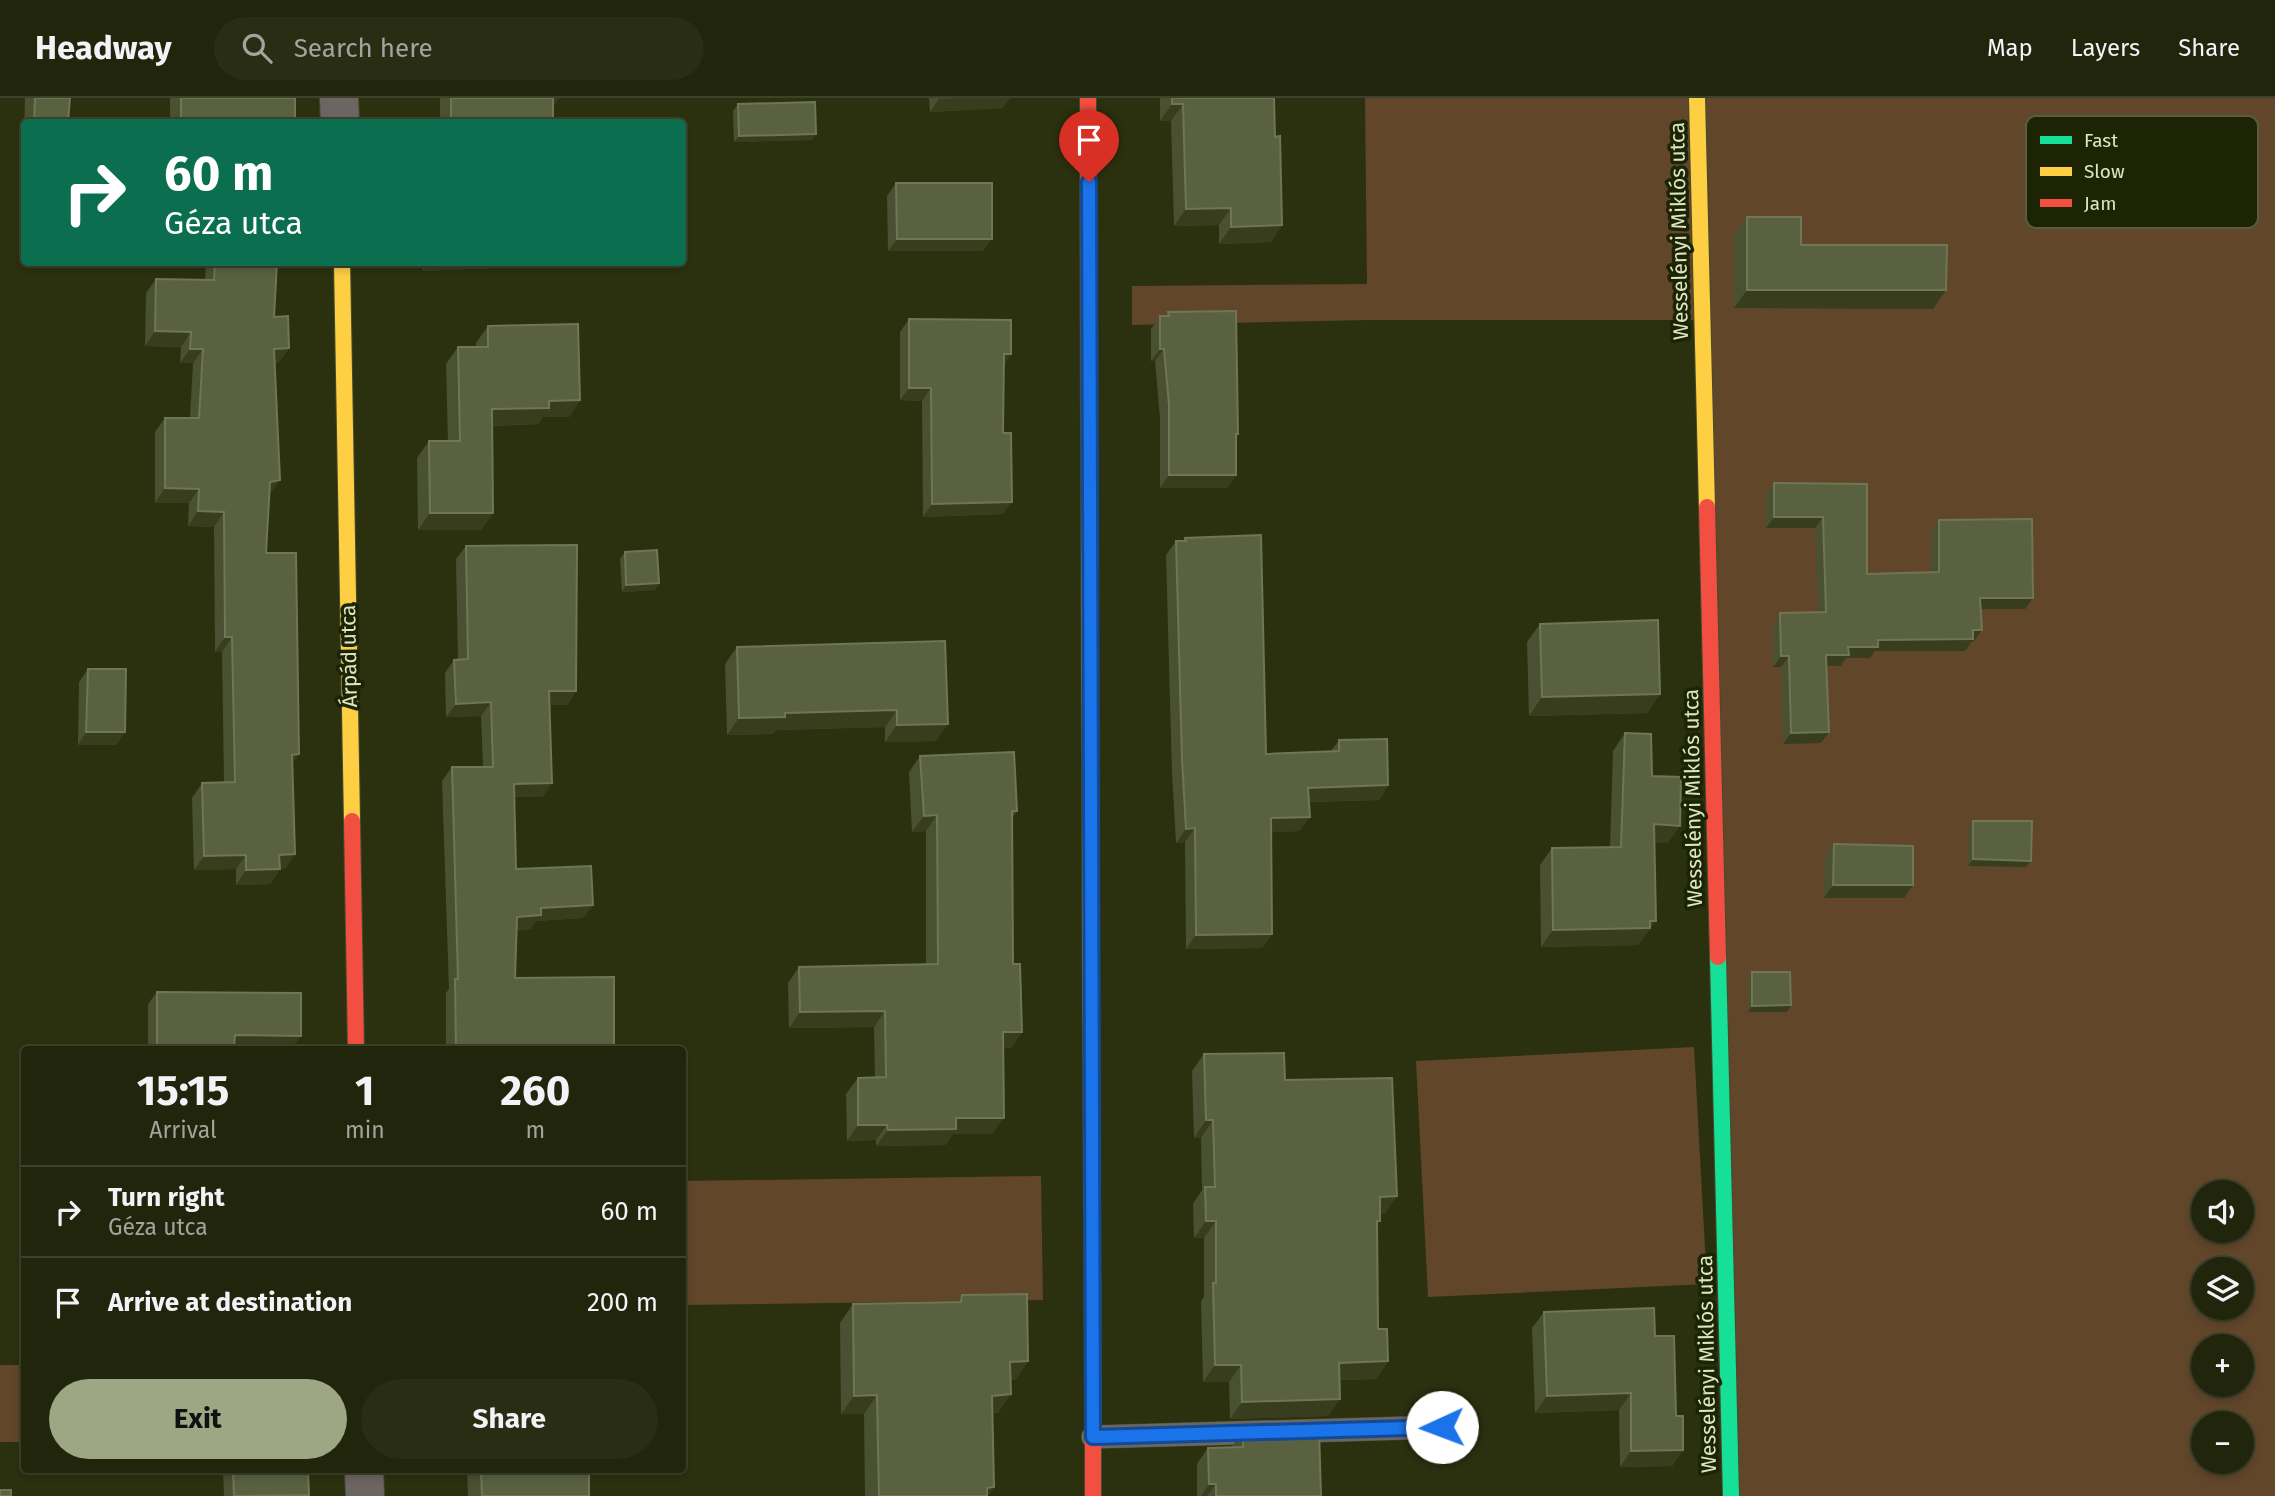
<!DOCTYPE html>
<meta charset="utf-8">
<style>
body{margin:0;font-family:"Fira Sans",sans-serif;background:#282d14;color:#f1f3f6;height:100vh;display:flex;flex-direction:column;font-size:26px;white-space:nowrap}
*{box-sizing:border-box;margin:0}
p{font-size:23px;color:#a2a59d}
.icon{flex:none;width:38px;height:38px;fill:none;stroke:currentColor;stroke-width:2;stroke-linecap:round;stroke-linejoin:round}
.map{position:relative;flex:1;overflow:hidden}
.panel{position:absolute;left:21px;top:948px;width:665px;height:427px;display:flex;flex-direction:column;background:#20250b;border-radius:7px;box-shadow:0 4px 10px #0003,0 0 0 2px #3d422c}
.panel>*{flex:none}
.banner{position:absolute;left:21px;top:21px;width:665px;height:147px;border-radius:7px;box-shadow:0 4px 10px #0003,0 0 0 2px #3d422c;background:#0b6e4f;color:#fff;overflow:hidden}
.tools{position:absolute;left:2191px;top:1082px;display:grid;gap:14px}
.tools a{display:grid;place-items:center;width:63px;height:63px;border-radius:50%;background:#20250b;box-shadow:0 4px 10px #0003,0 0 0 2px #3d422c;font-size:35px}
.pin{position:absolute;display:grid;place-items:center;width:60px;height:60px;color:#fff;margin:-72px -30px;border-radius:50% 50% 50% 0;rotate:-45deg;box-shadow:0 0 7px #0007}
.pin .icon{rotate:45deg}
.me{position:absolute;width:77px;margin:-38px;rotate:268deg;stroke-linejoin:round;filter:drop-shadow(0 0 5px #0008)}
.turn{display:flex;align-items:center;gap:24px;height:147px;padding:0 28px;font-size:32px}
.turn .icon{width:91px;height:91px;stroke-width:2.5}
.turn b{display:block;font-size:49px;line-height:60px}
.eta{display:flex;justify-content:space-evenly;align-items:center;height:119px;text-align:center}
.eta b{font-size:42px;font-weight:700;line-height:49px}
.action{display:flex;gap:14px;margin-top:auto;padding:14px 28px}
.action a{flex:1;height:80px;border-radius:42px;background:#9ea783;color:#111;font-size:28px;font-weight:700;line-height:80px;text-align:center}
.action a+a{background:#282d14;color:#f1f3f6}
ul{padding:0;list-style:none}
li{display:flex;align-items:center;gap:21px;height:91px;padding:0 28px;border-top:2px solid #3d422c}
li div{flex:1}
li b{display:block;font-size:26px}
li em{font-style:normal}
header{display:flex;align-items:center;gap:42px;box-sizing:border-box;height:98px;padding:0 35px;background:#20250b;border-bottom:2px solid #3d422c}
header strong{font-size:33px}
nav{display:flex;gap:38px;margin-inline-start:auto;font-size:24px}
.search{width:490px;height:63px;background:#282d14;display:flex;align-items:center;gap:18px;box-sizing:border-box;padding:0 24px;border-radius:38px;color:#a2a59d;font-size:26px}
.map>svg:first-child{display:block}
</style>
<header>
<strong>Headway</strong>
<div class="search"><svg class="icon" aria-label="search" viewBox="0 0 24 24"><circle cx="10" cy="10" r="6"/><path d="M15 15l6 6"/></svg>Search here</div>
<nav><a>Map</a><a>Layers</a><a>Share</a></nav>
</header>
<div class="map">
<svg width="2275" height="1398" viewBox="0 0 2275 1398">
<rect width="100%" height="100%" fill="#2b310f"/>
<path fill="#61462a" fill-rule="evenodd" d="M1365 0H1691L1699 222H1368L1132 227V188L1367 186Z
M1697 0H2275V1398H1731ZM2203 1094H2242V1132H2203ZM2203 1171H2242V1209H2203ZM2203 1248H2242V1286H2203ZM2203 1325H2242V1363H2203Z
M1694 949 1707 1186 1428 1199 1416 963Z
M1041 1078 1043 1202 683 1207 682 1083Z
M24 1267V1344H0V1267Z"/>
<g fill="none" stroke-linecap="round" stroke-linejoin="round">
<g stroke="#464c2e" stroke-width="24">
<path id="lane" d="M1093 1339 1442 1329"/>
</g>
<g stroke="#464c2e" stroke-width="40">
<path id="street" d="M339 0 340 24
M364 1372 365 1398"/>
</g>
<g stroke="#464c2e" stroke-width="18">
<path id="fast" d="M1718 859 1731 1398
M1091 955 1093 1294"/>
</g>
<g stroke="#464c2e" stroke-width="18">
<path id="slow" d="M1697 0 1707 409
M342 164 352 723
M1089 354 1091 955"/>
</g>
<g stroke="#464c2e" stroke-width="18">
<path id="jam" d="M1088 0 1089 354
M1707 409 1718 859
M352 723 356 952
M1093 1294V1398"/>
</g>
<use href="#lane" stroke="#6d6562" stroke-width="23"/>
<use href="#street" stroke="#6d6562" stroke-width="38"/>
<use href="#fast" stroke="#16e098" stroke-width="16"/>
<use href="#slow" stroke="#ffcf43" stroke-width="16"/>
<use href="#jam" stroke="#f24e42" stroke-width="16"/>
</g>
<path fill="#4a5032" d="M25 0H70L68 24H24V42Z
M170 0H295V24H170Z
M440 0H559L553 8V24H440Z
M929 0H1010L1002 10 930 14Z
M1160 0H1274L1275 39 1282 127 1271 144 1219 146V127L1174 128 1171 23H1160Z
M738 6 816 36 812 42 734 44 733 13Z
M896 85 983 153H888L887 98Z
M1747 119 1801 147 1933 211 1734 210V137Z
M206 164H277L274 219 289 250 279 264 275 265 270 396H269L266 455 292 666 295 756 285 771H280L270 786 236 787V771L194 772 192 700 202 685H224L222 554H215L214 429 188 428 189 405H155V334L165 320H190L193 265H180L181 249 145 248 146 195 156 181 205 182Z
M423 164H498L494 170 423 173Z
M1168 214 1236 340V377L1227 390H1160V320L1155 263H1151V231L1160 218H1166Z
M909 221 1011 256 1004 266 1003 416 923 419 922 303 900 302V234Z
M488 228 580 302 569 319H543L538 326 492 328 493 415 481 432H418L417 360 429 343H448L446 266 458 249H476V245Z
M1774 385 1867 386V476L1931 475V433L1939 422 2033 500 2025 511H1981L1982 532 1974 543H1972L1965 553H1875L1870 560H1846L1841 568H1827L1829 634 1821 645 1783 646 1781 569H1773V526L1780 515 1818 514 1815 430H1766V397Z
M1185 440 1266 656 1331 653 1339 642 1388 687 1379 702 1309 704 1300 733 1271 734 1272 836 1262 850 1186 851 1185 744 1176 745 1172 675 1166 457 1176 443H1183Z
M466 448 576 593 567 607H549L543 699H514L516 771 593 807 583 820 536 823 531 831 516 832 515 880 614 952H446V895L449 891 442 683 452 669H483L481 618 446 619 445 575 454 562 458 561 456 461Z
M625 454 659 485 655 492 622 494 620 461Z
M1540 526 1660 596 1647 615 1529 618 1527 544Z
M945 543 936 643 885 644V629L776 632 773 636 727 637 725 566 737 549Z
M88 571 125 634 116 647H78L79 584Z
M1625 635 1652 678 1668 745 1654 744 1656 823 1638 847 1541 849 1540 767 1552 750 1610 749 1613 653Z
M920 658 1017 713 1012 720 1013 866 1022 934 1011 950H1003L992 1036H953L945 1047 876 1048V1042L847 1043 846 996 858 980H875L874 929 789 930 788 885 799 869 926 866V733L912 734 909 674Z
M1973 723 2026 769 1968 768 1969 729Z
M1834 746 1913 787 1904 800H1824L1825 759Z
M1752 874 1787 914H1748L1747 880Z
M157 894 292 950H233L232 952H148V906Z
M1204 956 1285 982 1385 1116H1380L1377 1127 1378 1231 1388 1263 1376 1281 1339 1282 1340 1301 1328 1318 1230 1321 1229 1284H1203L1201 1203 1204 1199V1140H1194L1193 1106 1202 1092 1201 1040H1194L1192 973Z
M962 1197 1028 1263 1015 1282H1010L998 1315H993L994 1389 988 1398H865L864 1316H841L840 1225 853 1206 956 1204Z
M1544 1214 1655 1238 1676 1318 1683 1352 1672 1368 1620 1369 1619 1312 1535 1315 1532 1230Z
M1243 1333 1321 1398H1197V1366L1208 1350 1231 1349Z
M223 1372H308L309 1397 308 1398H224Z
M467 1372H589V1398H468Z"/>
<path fill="#373d1d" d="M549 0H559L552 9Z
M959 0H1010L1002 10 930 14 939 1Z
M1172 6H1183L1171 23H1160Z
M816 36 812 42 734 44 739 38Z
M1231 110 1219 127 1174 128 1186 111Z
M1282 127 1271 144 1219 146 1231 129Z
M897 141H992L983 153H888Z
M429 164H498L494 170 423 173Z
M1747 192H1946L1933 211 1734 210Z
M155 233 191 234 181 249 145 248Z
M289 250 279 264 264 265 274 251Z
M190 251H203L193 265H180Z
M1160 251H1164L1155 263H1151Z
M1004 256H1011L1002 269Z
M909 290H931L922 303 900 302Z
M580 302 569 319H543L538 326 480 328 492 311 549 303Z
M1169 377H1236L1227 390H1160Z
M280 382 270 396 260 398 270 384Z
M165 390 199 391 189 405H155Z
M1012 404 1003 416 923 419 932 406Z
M198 413 224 414 214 429 188 428Z
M430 415H493L481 432H418Z
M1774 419H1823L1815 430H1766Z
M659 485 655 492 622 494 626 487Z
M1980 500H2033L2025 511H1972Z
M1982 532 1974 543H1972L1965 553H1875L1870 560H1846L1841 568H1818L1826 557 1848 549 1878 542Z
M225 539H232L222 554H215Z
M1781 558H1789L1781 569H1773Z
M549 593H576L567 607H539Z
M1660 596 1647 615 1529 618 1542 599Z
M491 604 481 618 446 619 456 606Z
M897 612 885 629 776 632 773 636 727 637 739 620 785 615Z
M948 626 936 643 885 644 897 627Z
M86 634H125L116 647H78Z
M1829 634 1821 645 1783 646 1791 635Z
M299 656 289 671 292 657Z
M552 685 543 699H505L514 686Z
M1388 687 1379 702 1298 704 1308 690Z
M937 717 926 733 912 734 924 718Z
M1310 719 1300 733 1261 735 1271 720Z
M1654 726 1680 728 1668 745 1642 744Z
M1195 730 1185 744 1176 745 1186 731Z
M295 756 285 771H269L279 757Z
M246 757 236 771 194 772 204 758Z
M1973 761 2031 763 2026 769 1968 768Z
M280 771 270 786 236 787 246 772Z
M1833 787H1913L1904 800H1824Z
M593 807 583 820 536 823 531 831 507 832 517 819 541 810Z
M1656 823 1638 847 1541 849 1553 832Z
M1272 836 1262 850 1186 851 1196 837Z
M1791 907 1787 914H1748L1752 908Z
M885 913 874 929 789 930 800 914Z
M1003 934H1022L1011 950H992Z
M235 937 301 938 292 950H233L232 952H154L157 948Z
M956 1020H1004L992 1036H953L945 1047 876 1048 888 1032Z
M1206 1022H1213L1201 1040H1194Z
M858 1027H887L876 1042 847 1043Z
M1397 1098 1385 1116H1368L1380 1099Z
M1206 1123H1216L1204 1140H1194Z
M1028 1263 1015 1282H997L1010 1264Z
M1388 1263 1376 1281 1327 1282 1339 1265Z
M1215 1267H1241L1229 1284H1203Z
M1631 1295 1619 1312 1535 1315 1547 1298Z
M1011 1296 998 1315 979 1316 992 1298Z
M877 1297 864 1316H841L854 1298Z
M1340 1301 1328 1318 1230 1321 1242 1304Z
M1683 1352 1672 1368 1620 1369 1631 1353Z
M1209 1386H1216L1207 1398H1201Z
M994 1389 988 1398H981L987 1390Z"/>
<path fill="#5a6141" stroke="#6e7655" stroke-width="2" d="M35 0H70L68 24H34Z
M181 0H295V24H181Z
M451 0H553V24H451Z
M1172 0H1274L1275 39 1280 38 1282 127 1231 129V110L1186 111 1183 6H1172Z
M815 4 816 36 739 38 738 6Z
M896 85H992V141H897Z
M1747 119H1801V147H1947L1946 192H1747Z
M215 164H277L274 219 288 218 289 250 274 251 280 382 270 384 266 455H296L299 656 292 657 295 756 279 757 280 771 246 772V757L204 758 202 685 235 684 232 539H225L224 414 198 413 199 391 165 390V320H199L203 251H190L191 234 155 233 156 181 214 182Z
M1236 213 1238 336H1236V377H1169V307L1164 251H1160V218H1169L1168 214Z
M909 221 1011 222V256H1004L1003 335H1011L1012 404 932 406 931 290H909Z
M578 226 580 302 549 303V310L492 311 493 415H430L429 343H460L458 249H488V228Z
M1774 385 1867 386V476L1939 474V422L2032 421 2033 500H1980L1982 532H1973V541L1878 542V549H1848L1849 557H1826L1829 634 1791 635 1789 558H1781L1780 515 1826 514 1823 419H1774Z
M1261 437 1266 656 1339 653V642L1387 641 1388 687 1308 690 1310 719 1271 720 1272 836 1196 837 1195 730 1186 731 1182 661 1176 443H1186L1185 440Z
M577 447 576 593H549L552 685 514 686 516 771 591 768 593 807 541 810V817L517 819 515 880 614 879V952H456L455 881H458L452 669H493L491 604 456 606 454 562 468 561 466 448Z
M657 452 659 485 626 487 625 454Z
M1658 522 1660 596 1542 599 1540 526Z
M945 543 948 626 897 627V612L785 615V619L739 620 737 549Z
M88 571H126L125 634H86Z
M1625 635 1651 636 1652 678 1681 679 1680 728 1654 726 1656 823H1650V830L1553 832 1552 750 1621 749Z
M1014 654 1017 713H1012L1013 866H1020L1022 934H1003L1004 1020H956V1031L888 1032 887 1027H858V980L886 979 885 913 800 914 799 869 938 866 937 717 924 718 920 658Z
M1973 723H2032L2031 763 1973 761Z
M1834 746 1913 748V787H1833Z
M1752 874H1790L1791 907 1752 908Z
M157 894 301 895V938L235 937 234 949 157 948Z
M1284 955 1285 982 1392 980 1397 1098 1380 1099V1123H1377L1378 1231H1387L1388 1263 1339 1265 1340 1301 1242 1304 1241 1267H1215L1213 1185H1216V1123H1206L1205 1089H1215L1213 1022H1206L1204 956Z
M1027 1196 1028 1263 1010 1264 1011 1296 992 1298 994 1389 987 1390V1398H879L877 1297 854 1298 853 1206 961 1204 962 1197Z
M1654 1210 1655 1238H1674L1676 1318H1683V1352L1631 1353V1295L1547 1298 1544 1214Z
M1319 1331 1321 1398H1216V1386H1209L1208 1350 1243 1349V1333Z
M233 1372H308L309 1397 234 1398Z
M481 1372H589V1398H482Z
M0 1392H11V1398H0Z"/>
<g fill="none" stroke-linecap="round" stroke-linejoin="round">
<g stroke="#114b97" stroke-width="18">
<path id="route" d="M1089 84 1093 1339 1442 1329"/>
</g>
<use href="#route" stroke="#1a73e8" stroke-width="12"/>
</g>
<g text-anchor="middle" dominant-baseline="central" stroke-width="7" stroke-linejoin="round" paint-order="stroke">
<g font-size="21" fill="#dce7c1" stroke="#1d2405">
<text transform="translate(1679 133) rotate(-91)">Wesselényi Miklós utca</text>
<text transform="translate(349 558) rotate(-91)">Árpád utca</text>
<text transform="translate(1693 700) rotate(-91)">Wesselényi Miklós utca</text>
<text transform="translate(1707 1266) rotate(-91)">Wesselényi Miklós utca</text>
</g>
</g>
<rect x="2026" y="18" width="232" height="112" rx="10" fill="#1d2405" stroke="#565e3d" stroke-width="2"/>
<rect x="2040" y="38" width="32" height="8" fill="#16e098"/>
<rect x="2040" y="69" width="32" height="9" fill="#ffcf43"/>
<rect x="2040" y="101" width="32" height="8" fill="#f24e42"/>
<g font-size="19" fill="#dce7c1">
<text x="2084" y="49">Fast</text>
<text x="2084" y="80">Slow</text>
<text x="2084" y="112">Jam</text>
</g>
</svg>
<div class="tools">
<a><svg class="icon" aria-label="sound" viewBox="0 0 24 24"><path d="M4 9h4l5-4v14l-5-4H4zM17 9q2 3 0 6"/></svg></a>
<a><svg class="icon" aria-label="layers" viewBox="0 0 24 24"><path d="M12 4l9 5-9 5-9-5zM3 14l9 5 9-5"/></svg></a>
<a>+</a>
<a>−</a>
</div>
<div class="pin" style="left:1089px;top:84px;background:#d93025"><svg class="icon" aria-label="arrive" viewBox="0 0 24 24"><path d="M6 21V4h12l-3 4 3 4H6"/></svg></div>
<svg class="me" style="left:1442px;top:1329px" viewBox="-20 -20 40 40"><circle r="19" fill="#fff"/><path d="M0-13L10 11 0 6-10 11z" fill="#1a73e8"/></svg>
<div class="banner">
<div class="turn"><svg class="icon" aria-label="right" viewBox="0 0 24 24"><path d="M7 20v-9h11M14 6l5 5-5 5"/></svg><div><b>60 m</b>Géza utca</div></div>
</div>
<section class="panel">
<div class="eta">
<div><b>15:15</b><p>Arrival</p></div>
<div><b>1</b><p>min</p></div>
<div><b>260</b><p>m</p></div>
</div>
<ul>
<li><svg class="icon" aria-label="right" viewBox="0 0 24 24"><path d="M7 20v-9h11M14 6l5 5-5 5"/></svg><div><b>Turn right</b><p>Géza utca</p></div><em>60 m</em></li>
<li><svg class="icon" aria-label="arrive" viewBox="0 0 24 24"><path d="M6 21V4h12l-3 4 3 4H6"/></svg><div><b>Arrive at destination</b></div><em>200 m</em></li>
</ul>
<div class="action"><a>Exit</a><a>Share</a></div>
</section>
</div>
